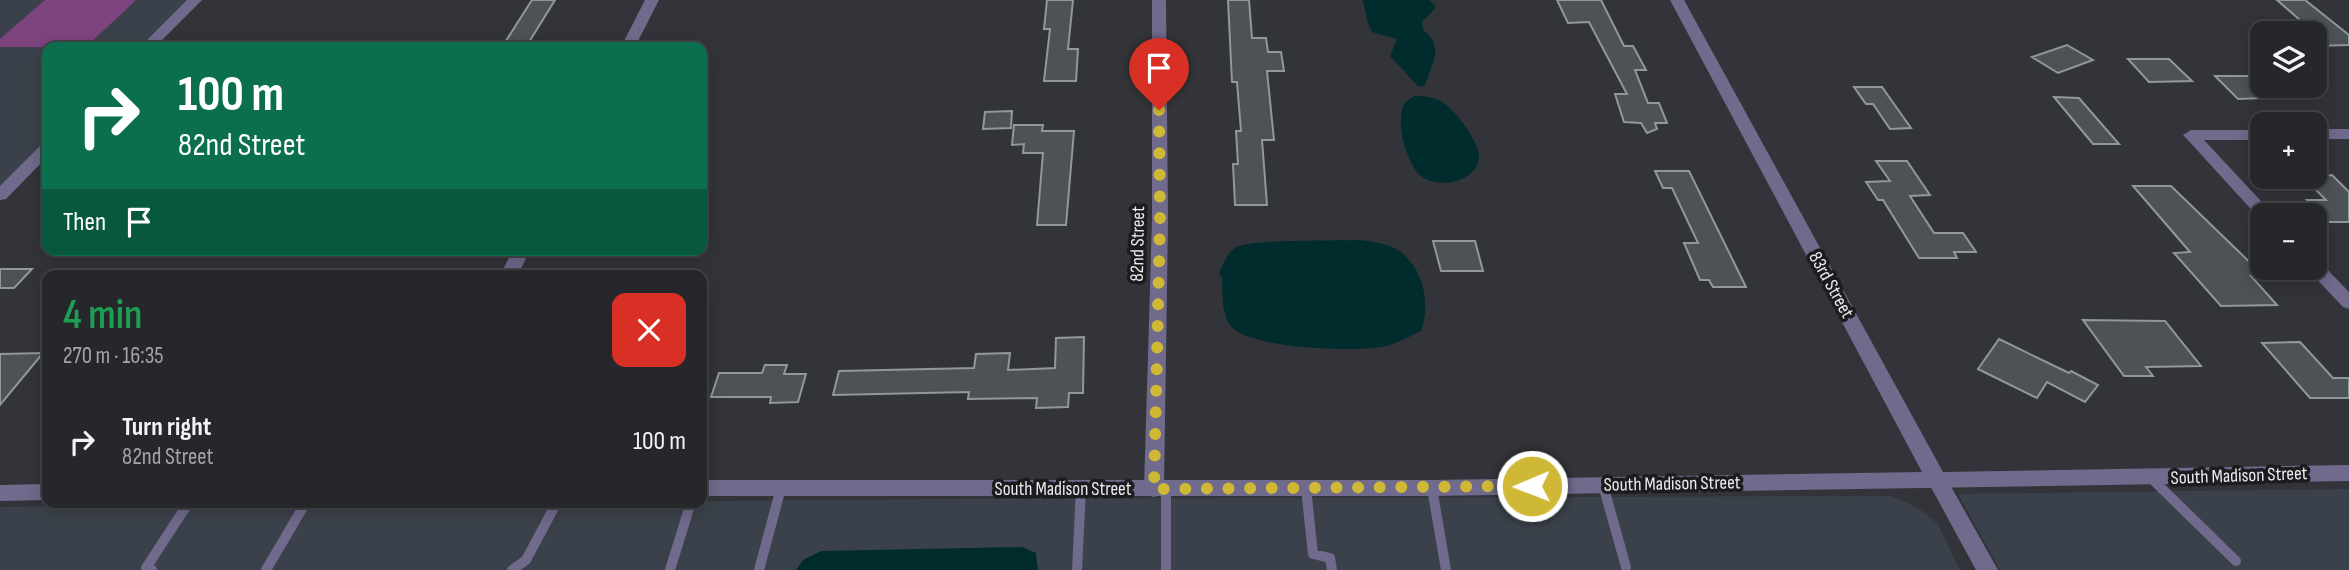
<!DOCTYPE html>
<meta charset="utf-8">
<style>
body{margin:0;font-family:"Sofia Sans Condensed",sans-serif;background:#323337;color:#f1f3f6;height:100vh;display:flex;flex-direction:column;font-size:26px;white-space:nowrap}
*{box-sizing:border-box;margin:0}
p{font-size:23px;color:#a4a5a9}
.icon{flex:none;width:38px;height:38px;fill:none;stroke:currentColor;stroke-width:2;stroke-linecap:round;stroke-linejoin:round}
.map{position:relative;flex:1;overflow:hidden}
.sheet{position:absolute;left:42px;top:270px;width:665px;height:238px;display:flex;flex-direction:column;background:#26272b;border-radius:14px;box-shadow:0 4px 18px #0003,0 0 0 2px #424447}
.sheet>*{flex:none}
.guide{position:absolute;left:42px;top:42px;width:665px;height:214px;border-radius:14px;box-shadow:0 4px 18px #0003,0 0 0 2px #424447;background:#0b6e4f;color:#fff;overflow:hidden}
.fabs{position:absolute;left:2250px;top:21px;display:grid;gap:14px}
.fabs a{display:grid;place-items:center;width:77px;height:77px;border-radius:14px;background:#26272b;box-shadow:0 4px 18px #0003,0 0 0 2px #424447;font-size:35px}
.pin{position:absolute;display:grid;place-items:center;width:60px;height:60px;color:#fff;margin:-72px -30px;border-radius:50% 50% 50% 0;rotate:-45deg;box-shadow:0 0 7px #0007}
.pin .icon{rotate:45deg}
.me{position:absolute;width:77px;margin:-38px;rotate:269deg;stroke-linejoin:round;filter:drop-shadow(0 0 5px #0008)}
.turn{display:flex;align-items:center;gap:24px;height:147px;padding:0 21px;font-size:32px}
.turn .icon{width:91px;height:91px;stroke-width:2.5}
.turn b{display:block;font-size:49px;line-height:60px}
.then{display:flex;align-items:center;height:66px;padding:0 21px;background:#0003;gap:14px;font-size:26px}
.round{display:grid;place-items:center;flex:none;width:74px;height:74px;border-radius:14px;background:#323337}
.head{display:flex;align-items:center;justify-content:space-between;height:119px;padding:0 21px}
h1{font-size:42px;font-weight:600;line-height:52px;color:#1e9e55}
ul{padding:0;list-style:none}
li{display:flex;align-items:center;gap:21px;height:105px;padding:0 21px}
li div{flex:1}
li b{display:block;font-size:26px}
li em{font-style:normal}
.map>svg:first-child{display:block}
</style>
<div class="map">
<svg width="2349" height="570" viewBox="0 0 2349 570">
<rect width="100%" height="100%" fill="#323439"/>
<path fill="#3b414a" d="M0 0H195L148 47H47V148L0 196Z
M2349 489V570H2000L1958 494Z
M1891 496 1918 508 1937 523 1960 570H0V507L938 499Z"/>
<path fill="#7d447e" d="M45 0H136L86 47H0V39Z"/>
<path fill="#002c2d" d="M1362 0H1429L1436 7 1422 22 1423 30C1446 48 1431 64 1425 86H1418L1390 56 1397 39 1372 32C1366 22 1367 11 1362 0Z
M1414 96C1425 96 1436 97 1445 104 1456 111 1480 144 1479 157 1477 182 1440 189 1422 177 1415 172 1411 163 1408 155 1402 142 1397 116 1405 102Z
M1359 240C1371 241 1385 243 1396 249 1424 266 1431 304 1421 331 1410 336 1398 343 1386 346 1357 353 1247 349 1230 325 1221 312 1223 293 1222 277L1219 274C1223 264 1227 253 1237 247 1252 239 1336 241 1359 240Z
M1022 547 1036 553 1038 570H796L803 560 821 551Z"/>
<path fill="#4c5255" stroke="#91989b" stroke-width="2" d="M532 0H555L526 47H502Z
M1047 0H1073L1068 49H1078L1076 81H1044L1050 29H1044Z
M1228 0H1249L1252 38H1266L1268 52H1281L1284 71H1267L1274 140H1262L1267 205H1235L1233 164H1238L1236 131H1241L1237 82H1232Z
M1557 0H1601L1624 46H1633L1646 70H1635L1648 103H1659L1667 123H1655L1657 129 1647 133 1641 123 1624 122 1615 94H1627L1589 22 1568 23Z
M2277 0H2305L2349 35V45L2315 46V33Z
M2067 45 2093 60 2058 73 2032 57Z
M2128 59H2169L2192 81 2149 82Z
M2215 76H2263V98L2238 99Z
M1854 87H1882L1911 128 1890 129 1873 104H1866Z
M2054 97 2079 98 2119 144H2093Z
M1012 111 1011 128 983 129 985 112Z
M1014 125H1043L1042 131H1074L1066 225H1037L1043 153H1023L1024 144 1012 145Z
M1876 161H1907L1930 195 1910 196 1934 233H1963L1976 252H1954L1957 258H1919L1883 200H1878L1866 182 1890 181Z
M1655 171H1689L1746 287H1713L1709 280H1700L1684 243H1698L1672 188H1663Z
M2332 175 2349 192V222H2329L2307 200H2326L2303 177Z
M2133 186H2171L2264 276H2251L2277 305 2221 306 2174 253 2190 252Z
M1433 241H1475L1483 271H1441Z
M0 269H32L14 288H0Z
M2083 320 2165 321 2201 366 2146 367 2153 376H2124Z
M1084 337 1083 393H1069L1068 407 1036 408 1037 398 968 399 969 392 833 395 839 371 974 368 976 354 1010 353 1008 370 1055 368 1056 338Z
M1999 339 2069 373 2071 371 2098 385 2085 402 2047 382 2037 398 1978 369Z
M2300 342 2333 378H2349V398H2310L2262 343Z
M43 353 0 405V354Z
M765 365H787L784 374H806L798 402 770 403 771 397H711L719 373H762Z"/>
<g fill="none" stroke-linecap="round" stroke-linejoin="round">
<path stroke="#706a8c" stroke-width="10" d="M2151 478 2236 561
M1603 485 1626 567
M1306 488 1313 554 1330 558 1332 570
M1432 488 1446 570
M1166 489V570
M152 570 146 568 189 502
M266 570 306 502
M512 570 526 560 557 502
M670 570 691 502
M759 570 781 488
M1077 570 1081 489"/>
<path fill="#706a8c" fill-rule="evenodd" d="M187 0H202L155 47H140Z
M645 0H659L635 47H621Z
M1152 0H1166L1168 220 1164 489 1161 495 1154 497 1147 495 1144 489 1152 220Z
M2315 129H2349V139H2315Z
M2191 130H2263V140H2204L2274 215H2263V220L2260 219 2186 138 2183 135Z
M47 143V157L6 199 0 200V186L41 145Z
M513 250H530L518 275H500Z
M2315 261 2321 263 2349 292V309L2343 307 2309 271 2307 268H2315Z
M1937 472 1944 474 1998 570H1976L1927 480 1930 474Z"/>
<path fill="#706a8c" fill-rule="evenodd" d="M1670 0H1684L1943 472 2349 465V481L1432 496H702V480H1432L1922 472Z
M47 484V500L0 501V485Z"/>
</g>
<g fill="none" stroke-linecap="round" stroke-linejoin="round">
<path stroke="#d0b837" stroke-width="12" stroke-dasharray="0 21.6" d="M1159 110 1160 220 1154 489 1532 486"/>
</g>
<g text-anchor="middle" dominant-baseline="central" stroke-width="7" stroke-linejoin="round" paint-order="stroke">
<g font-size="19" fill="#eaecef" stroke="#1b1c1e">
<text transform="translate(1138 244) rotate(-89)">82nd Street</text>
<text transform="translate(1831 285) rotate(61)">83rd Street</text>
<text transform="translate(2239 476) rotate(-2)">South Madison Street</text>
<text transform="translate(1672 484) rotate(-1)">South Madison Street</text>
<text x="1063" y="489">South Madison Street</text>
</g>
</g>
</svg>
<div class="fabs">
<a><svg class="icon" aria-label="layers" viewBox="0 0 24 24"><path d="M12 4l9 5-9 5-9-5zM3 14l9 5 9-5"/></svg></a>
<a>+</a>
<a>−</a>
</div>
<div class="pin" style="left:1159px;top:110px;background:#d93025"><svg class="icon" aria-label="arrive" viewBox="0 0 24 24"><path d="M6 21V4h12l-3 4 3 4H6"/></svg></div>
<svg class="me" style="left:1532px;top:486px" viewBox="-20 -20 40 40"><circle r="17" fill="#d0b837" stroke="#fff" stroke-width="3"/><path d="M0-11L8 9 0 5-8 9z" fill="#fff"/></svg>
<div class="guide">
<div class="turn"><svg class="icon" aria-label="right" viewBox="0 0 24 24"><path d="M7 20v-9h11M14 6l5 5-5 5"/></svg><div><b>100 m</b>82nd Street</div></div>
<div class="then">Then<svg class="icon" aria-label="arrive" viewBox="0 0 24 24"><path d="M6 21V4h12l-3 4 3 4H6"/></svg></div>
</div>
<section class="sheet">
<div class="head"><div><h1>4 min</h1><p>270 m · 16:35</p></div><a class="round" style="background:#d93025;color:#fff"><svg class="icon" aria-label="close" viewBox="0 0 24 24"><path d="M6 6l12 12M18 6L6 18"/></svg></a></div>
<ul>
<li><svg class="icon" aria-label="right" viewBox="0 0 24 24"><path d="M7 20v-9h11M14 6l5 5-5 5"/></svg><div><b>Turn right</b><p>82nd Street</p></div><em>100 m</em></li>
</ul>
</section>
</div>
